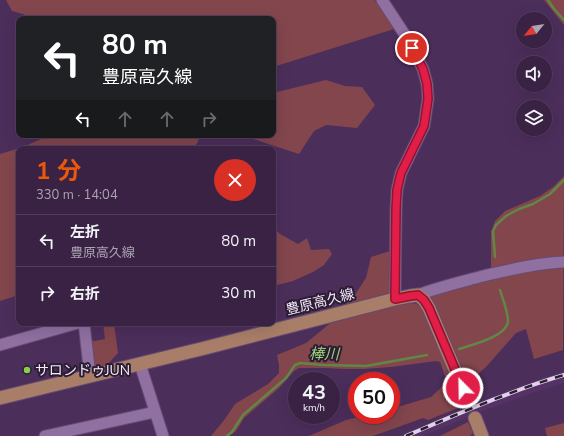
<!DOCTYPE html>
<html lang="ja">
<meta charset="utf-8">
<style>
body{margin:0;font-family:"Nunito Sans","Noto Sans JP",sans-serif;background:#442f4f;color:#f1f3f6;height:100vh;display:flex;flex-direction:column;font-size:15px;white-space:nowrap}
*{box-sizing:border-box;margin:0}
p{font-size:13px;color:#aba4b2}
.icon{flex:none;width:22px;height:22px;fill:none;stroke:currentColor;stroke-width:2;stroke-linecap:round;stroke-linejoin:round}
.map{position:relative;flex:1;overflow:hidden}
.drawer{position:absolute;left:16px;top:146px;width:260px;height:180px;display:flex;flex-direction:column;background:#392244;border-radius:8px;box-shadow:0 4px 16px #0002,0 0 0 1px #533f5d}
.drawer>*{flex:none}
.top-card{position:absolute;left:16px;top:16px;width:260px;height:122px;border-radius:8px;box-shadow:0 4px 16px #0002,0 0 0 1px #533f5d;background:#202124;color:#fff;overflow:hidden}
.needle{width:26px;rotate:240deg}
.controls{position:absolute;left:516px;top:12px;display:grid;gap:8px}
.controls a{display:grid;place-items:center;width:36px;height:36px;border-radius:50%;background:#392244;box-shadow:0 4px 16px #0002,0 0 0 1px #533f5d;font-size:20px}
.speed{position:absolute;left:288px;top:372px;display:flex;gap:8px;font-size:20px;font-weight:700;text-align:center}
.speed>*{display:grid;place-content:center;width:52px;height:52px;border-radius:50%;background:#392244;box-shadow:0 4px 16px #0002,0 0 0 1px #533f5d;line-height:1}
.speed small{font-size:10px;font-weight:400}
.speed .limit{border:6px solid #d22;background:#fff;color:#111}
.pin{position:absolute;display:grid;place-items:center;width:34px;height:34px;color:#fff;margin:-17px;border:2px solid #fff;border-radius:50%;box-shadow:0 1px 4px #0007}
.me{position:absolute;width:44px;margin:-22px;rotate:337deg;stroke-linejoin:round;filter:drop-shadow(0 0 3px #0008)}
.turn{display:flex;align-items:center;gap:14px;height:84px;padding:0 20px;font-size:18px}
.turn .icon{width:52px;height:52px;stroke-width:2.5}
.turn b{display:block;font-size:28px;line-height:34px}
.lanes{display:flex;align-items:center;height:38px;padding:0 20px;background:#0003;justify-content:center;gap:20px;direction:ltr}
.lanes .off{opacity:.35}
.round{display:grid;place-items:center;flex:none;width:42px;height:42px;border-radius:21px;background:#442f4f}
.headline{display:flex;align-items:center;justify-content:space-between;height:68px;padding:0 20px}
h1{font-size:24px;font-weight:700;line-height:30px;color:#ea580c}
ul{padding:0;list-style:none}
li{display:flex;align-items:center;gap:12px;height:52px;padding:0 20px;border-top:1px solid #533f5d}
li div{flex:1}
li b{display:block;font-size:15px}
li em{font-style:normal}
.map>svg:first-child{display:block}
</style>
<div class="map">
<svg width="564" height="436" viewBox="0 0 564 436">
<rect width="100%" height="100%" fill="#4c2e5b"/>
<path fill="#553266" d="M564 371V383L538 391 483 411 423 436H398L479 402 533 381Z"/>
<path fill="#83464d" d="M6 0H375L394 29 273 67V19H40L12 11Z
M544 0H564V25Z
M326 80 345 86 362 87 375 105 357 128 326 125 314 131 299 154 241 135H273V93Z
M50 135H201L194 149H19V295L0 301V154L23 147Z
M564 176 563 350 534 359 526 329 516 333 486 367 471 380 464 381 430 299 435 292 491 278V232L495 221 505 211 540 196 553 187Z
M273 227 280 234 298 244 307 238 311 250 329 249 332 254 324 265 313 272 293 281 273 286Z
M390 251 389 294 345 305 356 293 366 278 371 257Z
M407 303C418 303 419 304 426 313L463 406 428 420 423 418 373 436H309L346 420 367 415H391V409L431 397 447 382 440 362 436 361 391 367 364 369H345L325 368H299L294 371 279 388 244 418 236 431 229 436H211L225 419 235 404 268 384 279 373V365L277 355 306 343 328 325 334 319Z
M103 323H114L118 353 105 367 93 371 89 342 105 339Z
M468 422 473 433 470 436H440Z
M564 423V436H547L545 428Z"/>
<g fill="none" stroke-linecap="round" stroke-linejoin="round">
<path stroke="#608844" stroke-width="2.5" d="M548 0 554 9 564 20
M495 257 493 231 496 225 506 216 519 209 533 204 550 194 564 180
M459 349C471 345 507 337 508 321 508 311 503 300 500 290
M227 436 232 432 243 415 286 378 295 365 300 363 324 365 366 366 427 355"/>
<g stroke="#654b71" stroke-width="13">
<path id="minor" d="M382 0 407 38 423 69 427 84 428 99 424 126 401 173 397 190 396 210 395 299
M418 295C439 287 461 282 483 276 509 270 537 263 564 262
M84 323 90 376
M0 345 78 323
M140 364 163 436
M45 436 155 412"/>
</g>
<g stroke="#654b71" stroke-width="15">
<path id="major" d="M0 398 205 348 395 299 410 296 418 295 424 300 429 308 468 401
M475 418 482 436"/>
</g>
<use href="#minor" stroke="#906fa1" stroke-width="11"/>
<use href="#major" stroke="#a97e68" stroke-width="13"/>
<g stroke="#e1d1ea" stroke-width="4">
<path id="rail" d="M406 436C458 414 510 391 564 375"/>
</g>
<use href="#rail" stroke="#2b1d32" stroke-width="2.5" stroke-dasharray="8" stroke-linecap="butt"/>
</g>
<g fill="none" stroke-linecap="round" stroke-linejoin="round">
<g stroke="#92132f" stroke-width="10">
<path id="route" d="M412 48 423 69 427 84 428 99 424 126 401 173 397 190 396 210 395 299 410 296 418 295 424 300 429 308 463 388"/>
</g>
<use href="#route" stroke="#e11d48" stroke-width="7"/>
</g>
<circle fill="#85cf4c" stroke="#2b1d32" stroke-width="1.5" cx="27" cy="370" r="4"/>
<g text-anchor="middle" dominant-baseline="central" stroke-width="4" stroke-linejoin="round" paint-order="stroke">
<g font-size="14" fill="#f6e7fe" stroke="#2b1d32">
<text transform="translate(320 302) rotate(-14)">豊原高久線</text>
</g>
<g font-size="14" fill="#f6e7fe" stroke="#2b1d32" text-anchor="start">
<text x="35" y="370">サロンドゥJUN</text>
</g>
<g font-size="15" font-style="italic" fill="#9dd578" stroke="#2b1d32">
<text transform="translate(324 354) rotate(1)">棒川</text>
</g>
</g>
</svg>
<div class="controls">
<a><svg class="needle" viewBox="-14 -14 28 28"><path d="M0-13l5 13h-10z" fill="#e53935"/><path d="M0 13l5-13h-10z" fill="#aba4b2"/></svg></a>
<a><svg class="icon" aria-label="sound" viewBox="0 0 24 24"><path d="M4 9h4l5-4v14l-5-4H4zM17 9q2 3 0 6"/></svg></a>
<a><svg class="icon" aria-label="layers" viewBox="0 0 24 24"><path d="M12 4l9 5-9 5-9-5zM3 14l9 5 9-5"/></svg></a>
</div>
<div class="speed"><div>43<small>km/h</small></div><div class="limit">50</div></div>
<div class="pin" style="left:412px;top:48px;background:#d93025"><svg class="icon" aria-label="arrive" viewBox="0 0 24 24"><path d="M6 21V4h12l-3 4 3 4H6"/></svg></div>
<svg class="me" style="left:463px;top:388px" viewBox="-20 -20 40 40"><circle r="17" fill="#e11d48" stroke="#fff" stroke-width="3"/><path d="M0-11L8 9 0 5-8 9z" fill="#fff"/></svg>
<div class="top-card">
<div class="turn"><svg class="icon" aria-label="left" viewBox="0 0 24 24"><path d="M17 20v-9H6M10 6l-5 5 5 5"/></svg><div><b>80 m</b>豊原高久線</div></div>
<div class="lanes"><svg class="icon" aria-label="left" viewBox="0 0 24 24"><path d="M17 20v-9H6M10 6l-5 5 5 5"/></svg><svg class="icon off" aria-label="ahead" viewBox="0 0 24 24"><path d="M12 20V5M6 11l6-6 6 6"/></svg><svg class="icon off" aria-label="ahead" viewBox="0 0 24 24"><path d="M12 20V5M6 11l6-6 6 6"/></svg><svg class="icon off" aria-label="right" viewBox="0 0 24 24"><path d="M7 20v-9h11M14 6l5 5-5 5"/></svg></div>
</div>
<section class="drawer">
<div class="headline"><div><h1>1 分</h1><p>330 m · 14:04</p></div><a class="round" style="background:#d93025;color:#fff"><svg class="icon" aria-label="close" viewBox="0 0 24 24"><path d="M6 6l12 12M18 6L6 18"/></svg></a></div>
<ul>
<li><svg class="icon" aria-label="left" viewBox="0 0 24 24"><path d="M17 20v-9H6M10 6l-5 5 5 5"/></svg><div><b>左折</b><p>豊原高久線</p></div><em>80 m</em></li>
<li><svg class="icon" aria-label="right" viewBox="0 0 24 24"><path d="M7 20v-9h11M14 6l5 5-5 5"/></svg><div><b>右折</b></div><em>30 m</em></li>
</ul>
</section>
</div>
